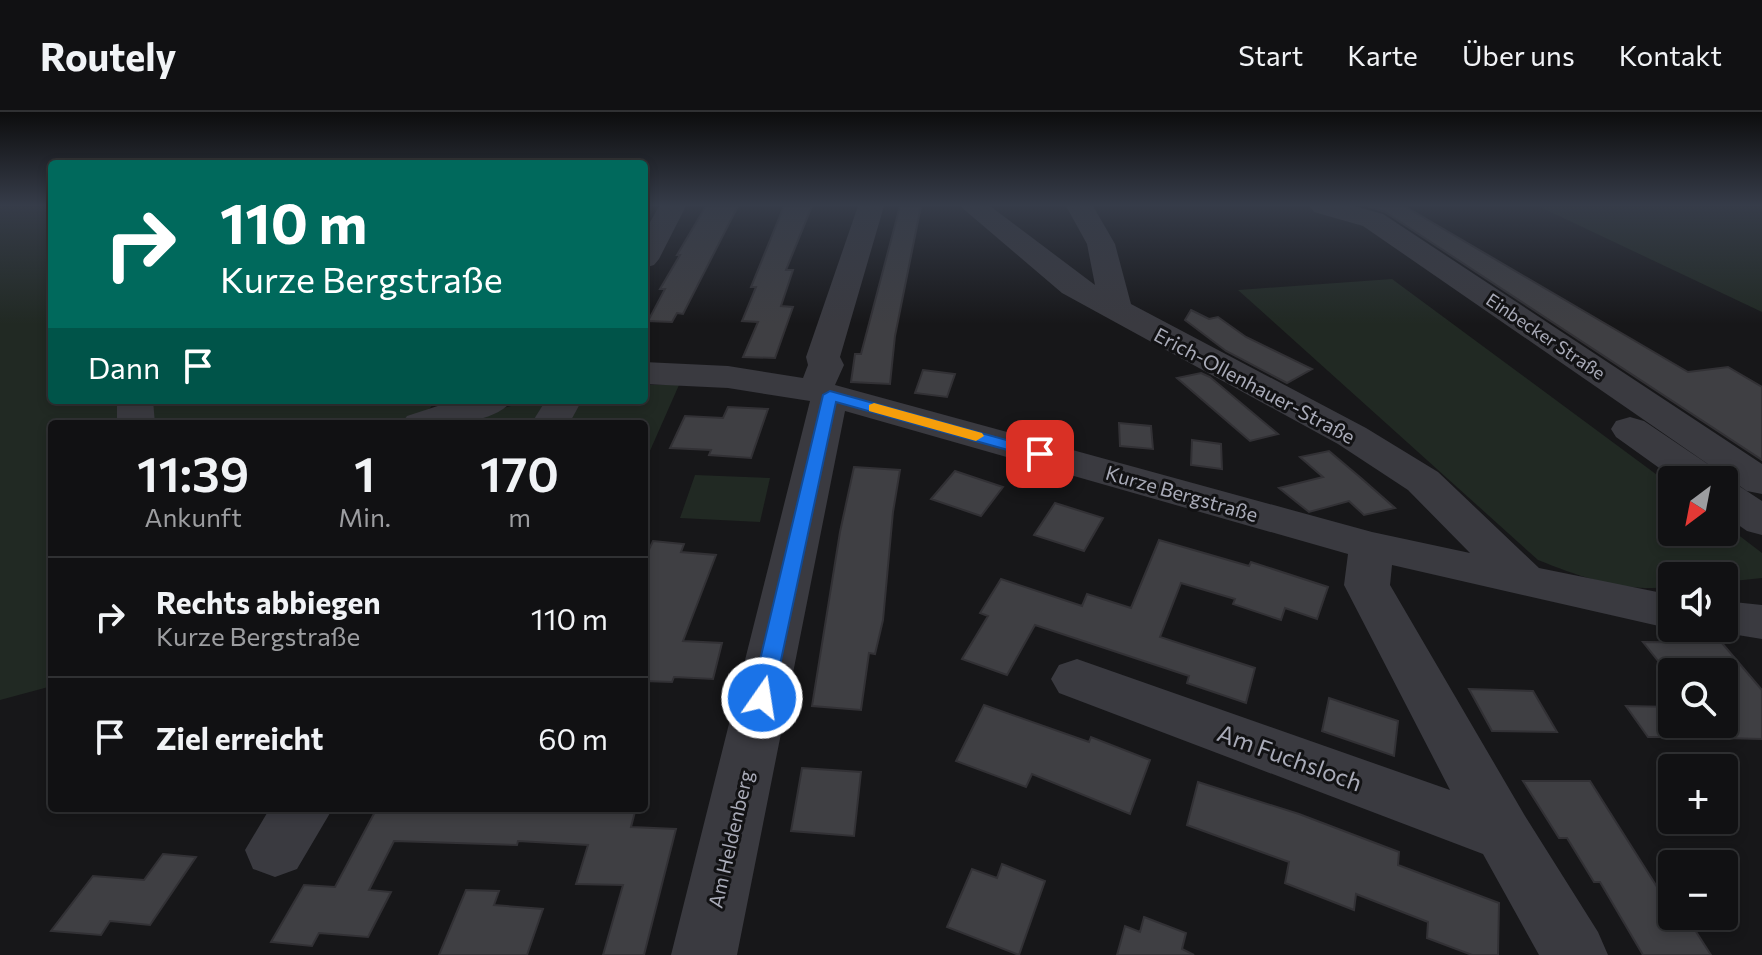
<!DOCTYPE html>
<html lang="de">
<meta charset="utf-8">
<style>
body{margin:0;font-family:Commissioner,sans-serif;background:#1e1f21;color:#f1f3f6;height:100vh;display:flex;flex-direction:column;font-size:30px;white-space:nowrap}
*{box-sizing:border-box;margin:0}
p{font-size:26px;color:#9c9da0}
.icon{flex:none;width:44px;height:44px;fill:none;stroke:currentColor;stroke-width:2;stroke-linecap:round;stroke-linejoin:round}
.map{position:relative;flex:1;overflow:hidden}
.drawer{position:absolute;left:48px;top:308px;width:600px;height:392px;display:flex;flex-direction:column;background:#111113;border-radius:8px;box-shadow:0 4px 12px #0003,0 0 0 2px #303133}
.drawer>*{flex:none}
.hud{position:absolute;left:48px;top:48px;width:600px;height:244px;border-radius:8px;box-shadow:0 4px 12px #0003,0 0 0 2px #303133;background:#00695c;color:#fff;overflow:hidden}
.needle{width:52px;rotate:212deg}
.controls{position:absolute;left:1658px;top:354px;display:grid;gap:16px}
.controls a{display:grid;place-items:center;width:80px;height:80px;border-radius:8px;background:#111113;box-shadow:0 4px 12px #0003,0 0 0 2px #303133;font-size:40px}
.pin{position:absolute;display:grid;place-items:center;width:68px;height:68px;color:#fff;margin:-34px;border-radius:16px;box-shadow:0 4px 12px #0006}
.me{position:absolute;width:88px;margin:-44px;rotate:13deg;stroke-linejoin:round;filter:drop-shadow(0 0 6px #0008)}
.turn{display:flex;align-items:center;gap:28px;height:168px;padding:0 40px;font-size:36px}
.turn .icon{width:104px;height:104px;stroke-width:2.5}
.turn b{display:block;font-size:56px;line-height:68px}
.then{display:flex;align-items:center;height:76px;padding:0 40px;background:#0003;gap:16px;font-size:30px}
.eta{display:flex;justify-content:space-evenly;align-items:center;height:136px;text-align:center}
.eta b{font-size:48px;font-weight:600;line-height:56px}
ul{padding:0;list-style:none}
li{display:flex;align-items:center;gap:24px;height:120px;padding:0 40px;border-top:2px solid #303133}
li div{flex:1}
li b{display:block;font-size:30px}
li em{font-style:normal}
header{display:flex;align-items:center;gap:48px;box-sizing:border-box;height:112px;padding:0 40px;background:#111113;border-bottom:2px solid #303133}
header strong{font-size:38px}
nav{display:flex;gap:44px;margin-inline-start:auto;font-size:28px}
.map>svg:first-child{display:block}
</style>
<header>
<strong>Routely</strong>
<nav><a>Start</a><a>Karte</a><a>Über uns</a><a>Kontakt</a></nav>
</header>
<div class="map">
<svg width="1762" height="843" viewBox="0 0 1762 843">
<rect width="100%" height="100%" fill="#171719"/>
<path fill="#212923" d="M0 94H52V288H437L416 312H52V574L0 588Z
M1538 94H1762V200Z
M1392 167 1672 374V420H1724V412L1762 441V466L1724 470V464H1672V475C1623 480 1583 466 1538 448L1238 178Z
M644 273H679L649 341H644V312H563L580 288H644Z
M535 288H553L537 312H440Z
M695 363 770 366 760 410 680 406Z"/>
<path fill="#3f3f43" stroke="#323135" stroke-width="2" d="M706 94H738L683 202 677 201 672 210 648 209 665 177H660L680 143H677Z
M784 94H812L786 158H793L781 194 793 195 775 246 743 245 758 210 742 209 756 175H751Z
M900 94H921L895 224 890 272 851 270 855 242H861Z
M1367 94H1404L1688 260 1728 255 1762 275V348L1385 100Z
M1191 198 1209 207 1218 205 1246 225 1312 257 1287 271 1226 239 1185 208Z
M923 258 955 262 947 285 915 281Z
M1201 261 1210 265 1278 322 1250 329 1177 266Z
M728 295 768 297 751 346 709 343 711 338 670 336 685 304 723 306Z
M1119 311 1151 314 1153 337 1120 334Z
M1192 328 1221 332 1222 357 1191 353Z
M1329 339 1361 366 1395 396 1364 403 1349 389 1309 400 1279 376 1323 365 1300 345Z
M854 355 900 358 893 400 883 508 875 542 869 541 861 598 812 594 840 420Z
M955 359 1003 375 981 404 931 387Z
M1055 391 1103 406 1084 439 1034 423Z
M1159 428 1249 454 1251 450 1328 475 1317 507 1285 496 1281 508 1233 492 1235 487 1181 471 1160 525 1255 556 1246 591 1187 571 1189 564 1035 513 1007 563 962 547 988 504 980 501 1001 467 1082 494 1087 482 1131 496Z
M653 429 684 432 681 440 716 443 683 529 722 531 713 567 674 565 672 570 644 569V448Z
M1643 530 1722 531 1762 578V627L1724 626V560H1667Z
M1469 577 1533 579 1557 620 1492 619Z
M1329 586 1398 609 1394 644 1322 619Z
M984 593 1089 630 1091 625 1150 648 1130 702 1032 662 1026 675 956 649Z
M1626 594 1672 595V625H1648Z
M802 656 861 660 854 724 791 719Z
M1523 669H1590L1666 789H1672V804H1686L1711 843H1643L1600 770H1594L1567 726H1559Z
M1198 670 1299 702 1399 740 1398 753 1499 791 1498 843H1472L1427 826 1428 810 1356 782 1354 798 1285 771 1289 750 1187 713Z
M377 696H636L631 715 676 717 644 843H603L623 773 576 772 588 733 518 729 517 733 394 729 369 778 391 780 368 825 319 821 312 834 271 830 304 773 335 775Z
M163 742 196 745 150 813 110 809 101 823 51 819 93 764 144 768Z
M1002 752 1045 769 1019 843 947 815 972 757 997 766Z
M466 778 499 779 494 793 543 797 527 843H439Z
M1144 805 1186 821 1182 837 1194 843H1117L1125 814 1140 820Z"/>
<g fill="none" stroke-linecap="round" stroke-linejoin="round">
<path fill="#3a3a40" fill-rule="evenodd" d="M659 94H686L659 147 654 153 644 156V121Z
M858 94H884L840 245 844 253 835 273 1372 420 1470 441 1408 378 1338 332 1062 181 960 94H990L1095 173 1087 132 1066 94H1093L1115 132 1131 192 1366 316 1438 360 1539 456 1672 483V516H1675L1672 517 1392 453 1390 473 1525 704 1598 820 1608 843H1539L1483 742 1059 581 1051 567 1059 553 1077 547 1450 678 1344 473 1348 442 845 299 737 843H671L810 289 728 276 644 272V250L728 254 803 266 808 253 806 245Z
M1310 94H1354L1383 102 1762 352V382L1747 379 1363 114 1314 100Z
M117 288H153L155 312H117Z
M456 288H512C494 315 431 312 401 312L407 304Z
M546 288H582L569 312H531Z
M1630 305 1644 309 1718 359 1724 368H1676L1616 325 1611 317 1616 309Z
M1724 370 1739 374 1762 389V423L1747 419 1724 403Z
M1724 489 1762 493V527L1707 518 1706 516H1724Z
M270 696H333L297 757 275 765 253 757 245 738Z"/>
</g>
<linearGradient id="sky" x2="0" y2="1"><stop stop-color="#0d0d0e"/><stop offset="0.44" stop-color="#363c49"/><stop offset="1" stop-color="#363c49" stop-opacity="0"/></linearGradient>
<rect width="1762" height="212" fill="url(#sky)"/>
<path fill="#1a73e8" stroke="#114b97" stroke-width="2" d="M830 279 1046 339 1049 342 1040 347 836 290 773 586 770 592 762 595 754 592 751 586 823 283Z"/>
<path fill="#f59e0b" d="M874 291 982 321 984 324 976 329 869 299V293Z"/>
<g text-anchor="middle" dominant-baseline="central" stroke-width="6" stroke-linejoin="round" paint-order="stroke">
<g font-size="18" fill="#a9abb8" stroke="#121214">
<text transform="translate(1546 224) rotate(34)">Einbecker Straße</text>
</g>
<g font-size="20" fill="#a9abb8" stroke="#121214">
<text transform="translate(1255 273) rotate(28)">Erich-Ollenhauer-Straße</text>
<text transform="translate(1182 381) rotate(16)">Kurze Bergstraße</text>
<text transform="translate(730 727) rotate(-77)">Am Heldenberg</text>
</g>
<g font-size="24" fill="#a9abb8" stroke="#121214">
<text transform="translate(1290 645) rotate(20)">Am Fuchsloch</text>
</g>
</g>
</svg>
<div class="controls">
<a><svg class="needle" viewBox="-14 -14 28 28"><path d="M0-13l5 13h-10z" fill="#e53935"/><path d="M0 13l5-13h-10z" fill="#9c9da0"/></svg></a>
<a><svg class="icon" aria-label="sound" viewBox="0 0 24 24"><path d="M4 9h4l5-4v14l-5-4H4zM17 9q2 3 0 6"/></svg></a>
<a><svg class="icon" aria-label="search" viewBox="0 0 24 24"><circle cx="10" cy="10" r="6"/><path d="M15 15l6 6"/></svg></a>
<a>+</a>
<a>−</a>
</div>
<div class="pin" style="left:1040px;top:342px;background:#d93025"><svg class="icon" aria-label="arrive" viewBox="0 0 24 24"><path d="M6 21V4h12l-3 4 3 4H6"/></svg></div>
<svg class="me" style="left:762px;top:586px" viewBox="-20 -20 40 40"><circle r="17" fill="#1a73e8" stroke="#fff" stroke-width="3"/><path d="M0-11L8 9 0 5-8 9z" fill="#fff"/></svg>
<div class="hud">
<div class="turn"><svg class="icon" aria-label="right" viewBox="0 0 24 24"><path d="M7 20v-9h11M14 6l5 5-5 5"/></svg><div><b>110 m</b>Kurze Bergstraße</div></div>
<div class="then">Dann<svg class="icon" aria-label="arrive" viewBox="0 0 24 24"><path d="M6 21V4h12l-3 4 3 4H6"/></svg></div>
</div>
<section class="drawer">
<div class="eta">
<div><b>11:39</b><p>Ankunft</p></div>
<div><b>1</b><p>Min.</p></div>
<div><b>170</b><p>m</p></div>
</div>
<ul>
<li><svg class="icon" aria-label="right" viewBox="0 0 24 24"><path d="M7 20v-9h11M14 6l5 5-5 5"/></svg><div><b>Rechts abbiegen</b><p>Kurze Bergstraße</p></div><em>110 m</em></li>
<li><svg class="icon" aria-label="arrive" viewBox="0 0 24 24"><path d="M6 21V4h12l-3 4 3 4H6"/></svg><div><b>Ziel erreicht</b></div><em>60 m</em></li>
</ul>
</section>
</div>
